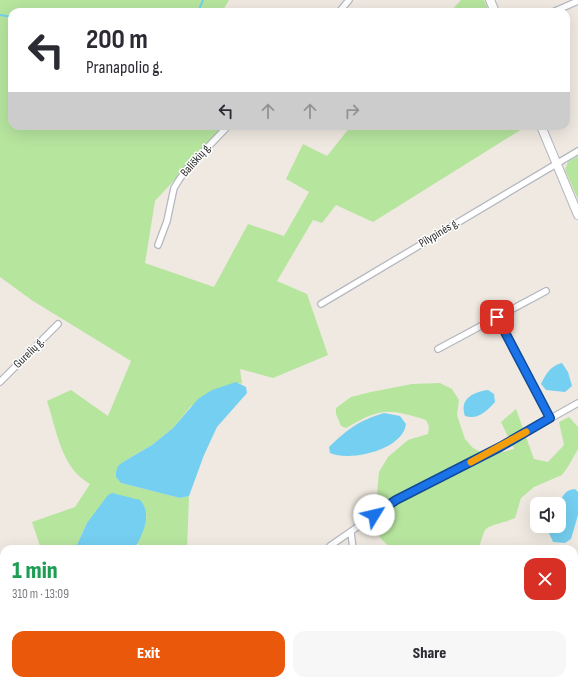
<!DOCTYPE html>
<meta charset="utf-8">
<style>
body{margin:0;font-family:"Sofia Sans Condensed",sans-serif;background:#f7f7f7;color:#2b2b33;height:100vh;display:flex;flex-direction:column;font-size:15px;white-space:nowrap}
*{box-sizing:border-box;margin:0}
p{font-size:13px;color:#7c7c81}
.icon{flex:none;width:22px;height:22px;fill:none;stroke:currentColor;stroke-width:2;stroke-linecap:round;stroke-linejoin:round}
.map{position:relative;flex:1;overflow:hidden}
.drawer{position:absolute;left:0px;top:545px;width:578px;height:140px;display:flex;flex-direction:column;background:#fff;border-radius:12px 12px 0 0;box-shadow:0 4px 16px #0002}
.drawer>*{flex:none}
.guide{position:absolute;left:8px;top:8px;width:562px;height:122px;border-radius:12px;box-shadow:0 4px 16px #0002;background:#fff;color:#2b2b33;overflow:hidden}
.fabs{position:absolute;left:530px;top:497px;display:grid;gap:8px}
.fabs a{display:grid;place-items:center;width:36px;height:36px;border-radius:8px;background:#fff;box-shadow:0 4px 16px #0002;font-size:20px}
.pin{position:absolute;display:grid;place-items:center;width:34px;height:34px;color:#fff;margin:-17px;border-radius:8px;box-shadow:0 2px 6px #0006}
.me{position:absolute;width:44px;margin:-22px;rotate:54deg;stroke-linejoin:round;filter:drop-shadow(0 0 3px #0008)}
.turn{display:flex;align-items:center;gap:14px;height:84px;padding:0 12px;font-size:18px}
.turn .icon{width:52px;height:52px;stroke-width:2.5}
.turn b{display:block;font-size:28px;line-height:34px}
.lanes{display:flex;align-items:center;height:38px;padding:0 12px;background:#0003;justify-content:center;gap:20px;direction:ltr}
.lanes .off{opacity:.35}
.round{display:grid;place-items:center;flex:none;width:42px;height:42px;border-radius:12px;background:#f7f7f7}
.headline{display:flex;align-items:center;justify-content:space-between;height:68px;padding:0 12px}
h1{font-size:24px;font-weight:800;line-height:30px;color:#1e9e55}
.primary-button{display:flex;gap:8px;margin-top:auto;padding:8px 12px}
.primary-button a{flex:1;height:46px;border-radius:12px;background:#ea580c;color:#fff;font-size:16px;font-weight:800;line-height:46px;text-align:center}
.primary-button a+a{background:#f7f7f7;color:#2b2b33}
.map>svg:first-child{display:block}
</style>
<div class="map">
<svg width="578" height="685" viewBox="0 0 578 685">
<rect width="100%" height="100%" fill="#efe9e1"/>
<path fill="#b6e59e" d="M0 0H229L222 12H12V126H224L155 201 145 263 214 287 248 224 284 236 309 192 286 179 303 144 327 156 351 126H527L373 222 336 205 322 223 313 220 277 281 307 294 328 355 273 378 240 369 242 384 240 383 191 406 173 428 152 445 123 462 121 483 180 498 189 496 187 549H149L137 544 147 516 87 523 75 549H41L32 522 75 507 90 484C61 468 57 431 47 401L71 390 108 416 131 361 33 301 0 277Z
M461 0H484L489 12H450Z
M578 156V200L565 170 568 162Z
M440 383 452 389 459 400 457 415 465 439 473 448 488 456 514 449 501 422 516 409 534 459 548 462 564 445 559 422 569 417 578 427V449L569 465 562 475 534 487 521 498 515 518C507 522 489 525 485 530 482 535 481 544 478 549H416L410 547 392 549 382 540 366 518 377 493 379 472 388 457 408 440 428 434 429 426 426 420C387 408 381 408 346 428L341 426 336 414V408L351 397 371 392 412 384Z
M80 681H177L176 685H93Z"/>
<path fill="#75cff0" d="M562 363 568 372 572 386 565 392 546 390 541 384C546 374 550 366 562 363Z
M236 382 246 387 247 393 217 427 204 455 189 496 180 498 121 483 116 477V472L118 466 123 462 152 445 173 428 198 399 212 390Z
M488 390 494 394 495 402C487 411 478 420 465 416 459 399 473 392 488 390Z
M384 413 400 416 406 424C403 450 350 462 330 453L329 447C348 429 358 421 384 413Z
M575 489 578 492V515L571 539 565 543 553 542 549 533 550 527 559 526C559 514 557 490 575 489Z
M112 493 140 500C152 513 144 532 136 546L133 549H75L87 523 108 495Z"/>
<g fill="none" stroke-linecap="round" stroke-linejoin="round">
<path stroke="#75cff0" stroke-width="2" d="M198 12 203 0
M0 15 12 17
M113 681V685"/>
<g stroke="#b4b7c1" stroke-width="8">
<path id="minor" d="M339 12 349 0
M553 12 578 1
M158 245 167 221 174 188 179 180 186 170 228 126
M321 304 578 151
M497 317 550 418
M438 349 546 291
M0 382 58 324
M351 532 353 549
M330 546 396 500 500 447 578 403
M574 651 578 615
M0 664 4 666
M63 681 77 685
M439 685 440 681
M570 685 571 681"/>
</g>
<g stroke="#b4b7c1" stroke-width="10">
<path id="secondary" d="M490 0 495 12
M541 126 578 215"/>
</g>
<use href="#minor" stroke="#fff" stroke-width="5.5"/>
<use href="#secondary" stroke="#fff" stroke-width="8"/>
</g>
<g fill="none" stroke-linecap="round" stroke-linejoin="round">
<g stroke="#114b97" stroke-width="10">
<path id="route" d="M374 515 396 500 500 447 550 418 497 317"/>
</g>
<use href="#route" stroke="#1a73e8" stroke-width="7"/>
<path stroke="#f59e0b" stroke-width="7" d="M471 462 526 432"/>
</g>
<g text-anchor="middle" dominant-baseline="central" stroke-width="3" stroke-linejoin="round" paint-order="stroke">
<g font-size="12" fill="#2e2e2e" stroke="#fff">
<text transform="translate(196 160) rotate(-49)">Bališkių g.</text>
<text transform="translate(439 233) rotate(-31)">Pilypinės g.</text>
<text transform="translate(29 353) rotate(-45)">Gurelių g.</text>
</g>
</g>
</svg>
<div class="fabs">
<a><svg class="icon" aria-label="sound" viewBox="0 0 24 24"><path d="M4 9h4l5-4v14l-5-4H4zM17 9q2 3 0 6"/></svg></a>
</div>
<div class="pin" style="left:497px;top:317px;background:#d93025"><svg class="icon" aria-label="arrive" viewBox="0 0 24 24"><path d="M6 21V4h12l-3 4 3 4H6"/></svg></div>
<svg class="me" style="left:374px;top:515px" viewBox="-20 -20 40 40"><circle r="19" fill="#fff"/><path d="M0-13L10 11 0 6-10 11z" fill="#1a73e8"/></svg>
<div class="guide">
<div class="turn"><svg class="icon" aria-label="left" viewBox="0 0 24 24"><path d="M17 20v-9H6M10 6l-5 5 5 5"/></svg><div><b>200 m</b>Pranapolio g.</div></div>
<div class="lanes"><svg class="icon" aria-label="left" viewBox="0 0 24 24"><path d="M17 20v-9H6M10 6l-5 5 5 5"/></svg><svg class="icon off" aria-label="ahead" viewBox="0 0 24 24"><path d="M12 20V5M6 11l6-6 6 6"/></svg><svg class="icon off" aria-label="ahead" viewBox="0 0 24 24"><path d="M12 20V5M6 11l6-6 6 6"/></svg><svg class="icon off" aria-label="right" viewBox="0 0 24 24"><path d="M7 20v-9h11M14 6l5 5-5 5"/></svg></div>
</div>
<section class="drawer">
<div class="headline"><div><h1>1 min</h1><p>310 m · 13:09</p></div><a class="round" style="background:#d93025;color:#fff"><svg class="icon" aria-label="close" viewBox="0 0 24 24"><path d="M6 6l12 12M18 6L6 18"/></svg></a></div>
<div class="primary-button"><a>Exit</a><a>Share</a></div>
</section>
</div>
